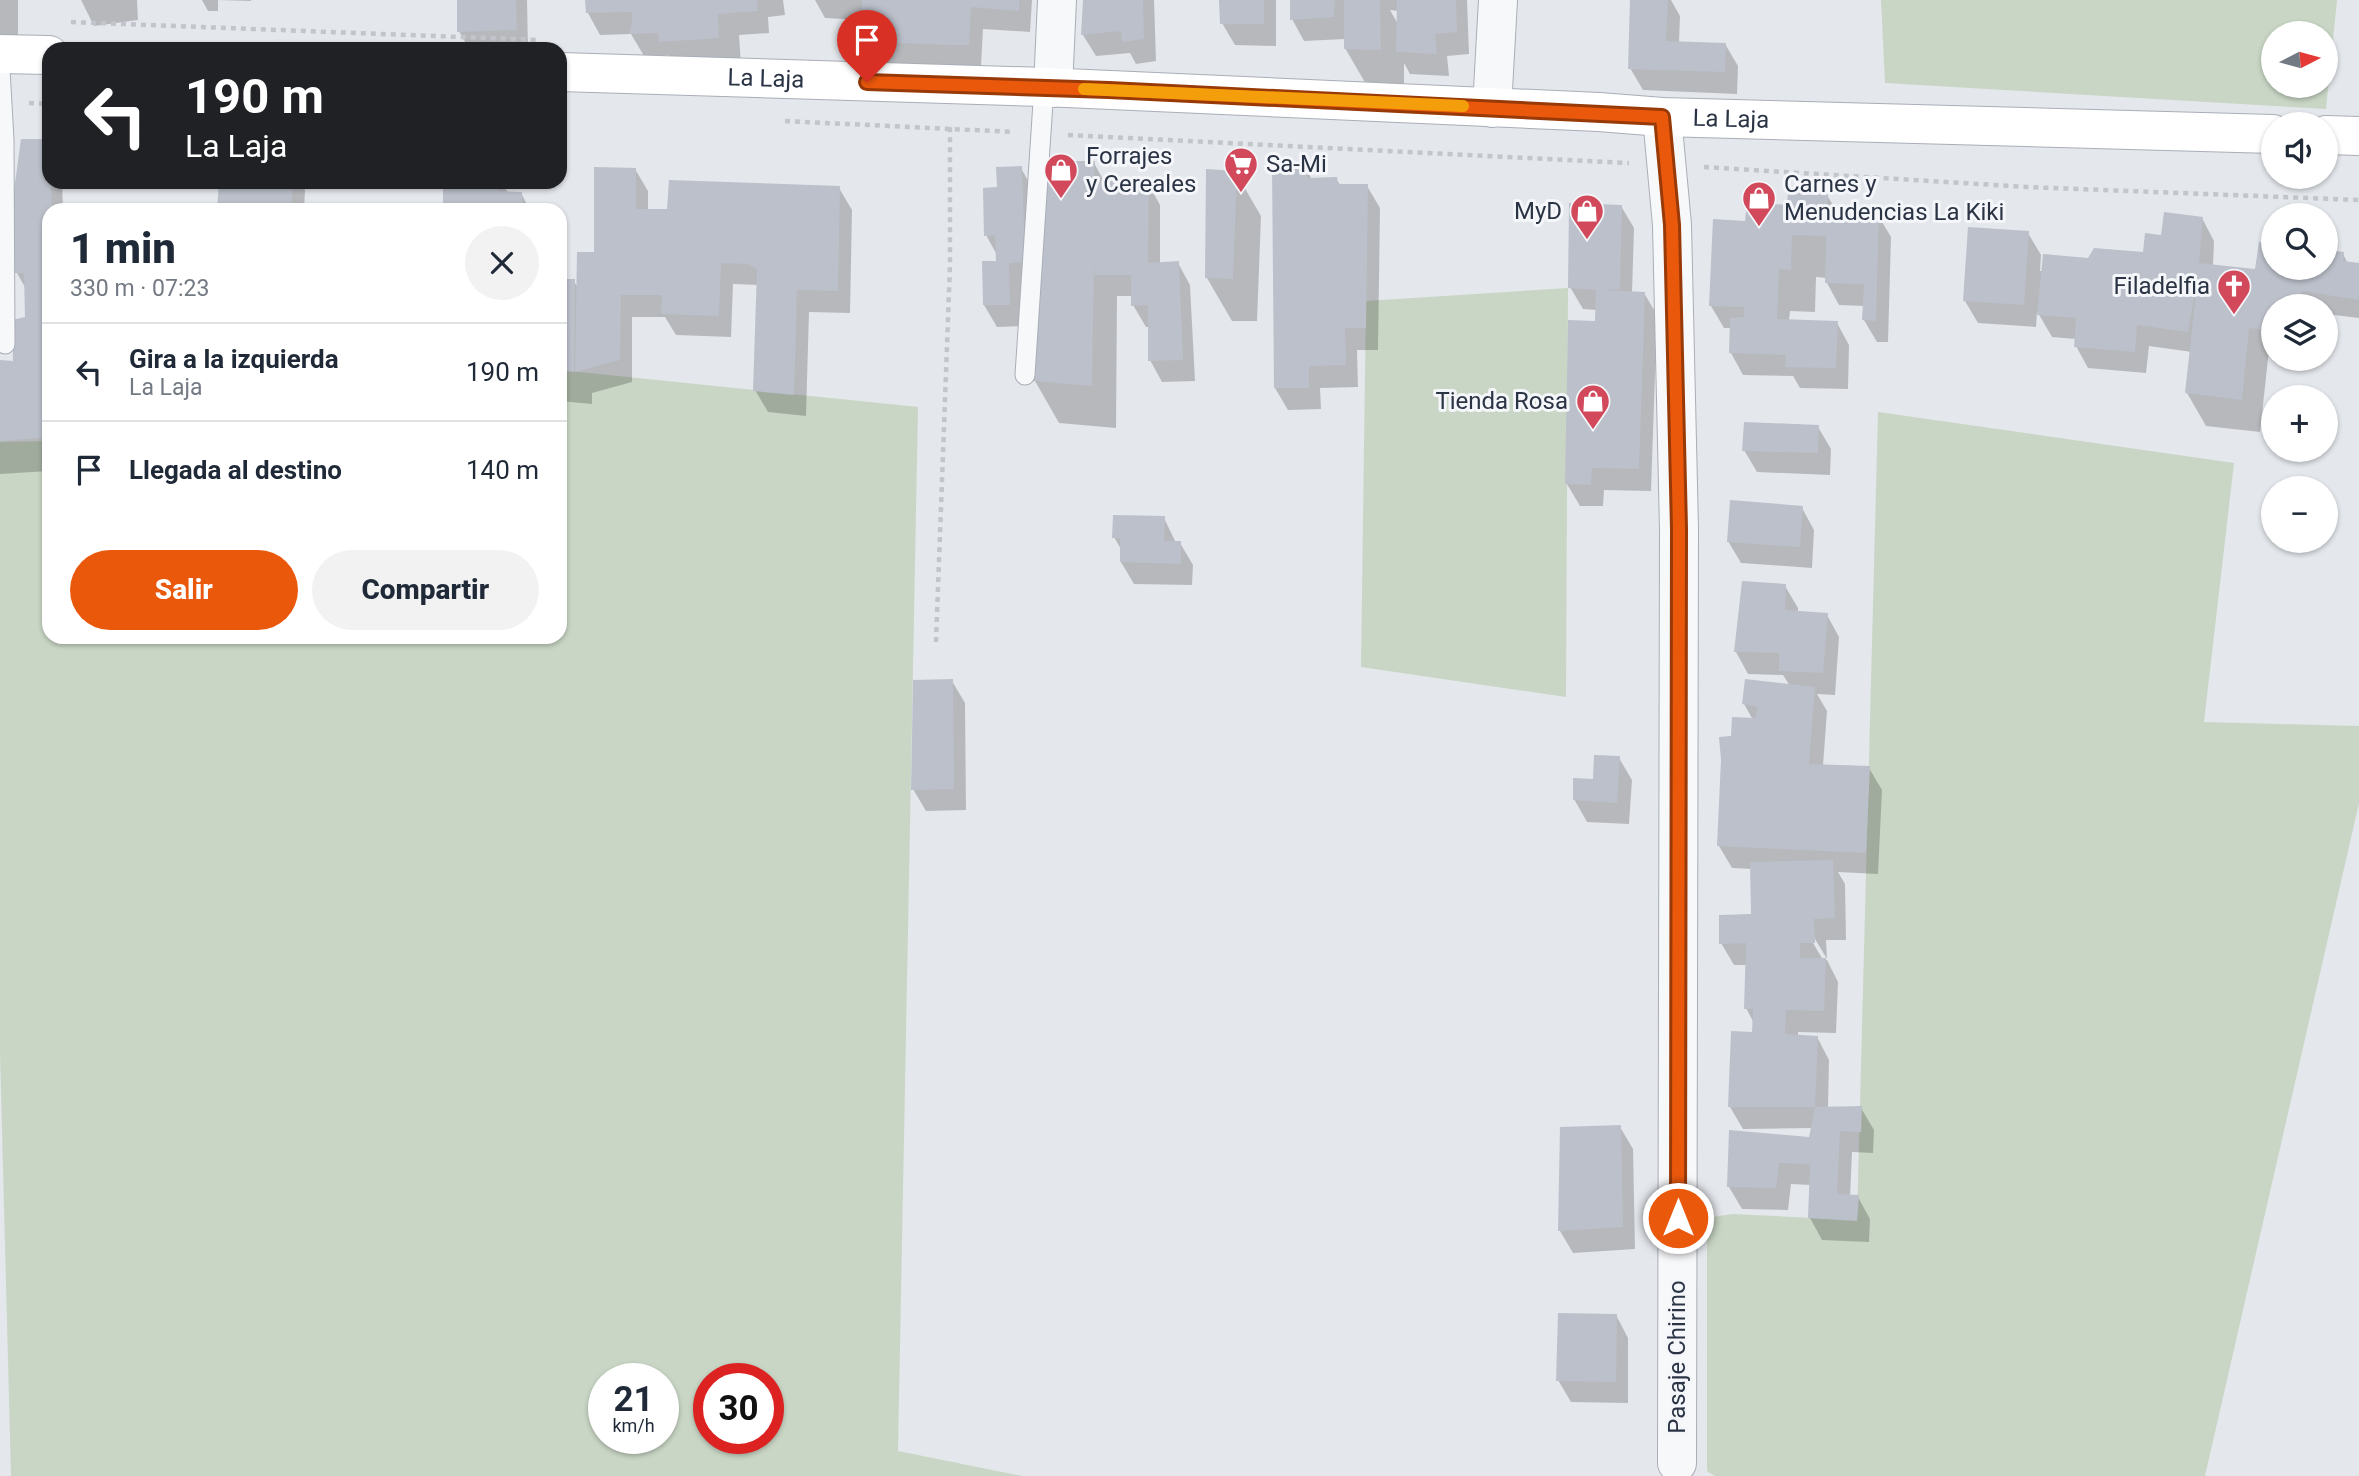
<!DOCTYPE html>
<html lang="es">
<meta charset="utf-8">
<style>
body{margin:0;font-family:Roboto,sans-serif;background:#f2f2f3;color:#1f2937;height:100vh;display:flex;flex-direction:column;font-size:26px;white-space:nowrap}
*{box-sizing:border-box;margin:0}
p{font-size:23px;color:#747a83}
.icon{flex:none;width:38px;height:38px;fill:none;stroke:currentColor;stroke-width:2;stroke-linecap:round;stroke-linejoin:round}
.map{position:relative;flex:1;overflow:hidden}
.drawer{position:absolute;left:42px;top:203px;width:525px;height:441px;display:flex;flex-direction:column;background:#fff;border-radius:21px;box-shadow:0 2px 5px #0004}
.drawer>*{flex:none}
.banner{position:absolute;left:42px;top:42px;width:525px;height:147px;border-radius:21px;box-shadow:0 2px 5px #0004;background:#202124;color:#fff;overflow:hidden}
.needle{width:46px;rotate:84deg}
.tools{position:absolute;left:2261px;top:21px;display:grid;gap:14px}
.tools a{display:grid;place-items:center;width:77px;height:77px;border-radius:50%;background:#fff;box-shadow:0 2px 5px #0004;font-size:35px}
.speed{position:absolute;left:588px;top:1363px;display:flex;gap:14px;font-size:35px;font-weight:700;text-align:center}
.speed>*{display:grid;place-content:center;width:91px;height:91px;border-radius:50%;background:#fff;box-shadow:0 2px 5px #0004;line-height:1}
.speed small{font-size:18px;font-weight:400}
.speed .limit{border:10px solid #d22;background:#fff;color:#111}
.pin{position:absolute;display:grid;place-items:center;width:60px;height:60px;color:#fff;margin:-72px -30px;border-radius:50% 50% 50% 0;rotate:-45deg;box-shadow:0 0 7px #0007}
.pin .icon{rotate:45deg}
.me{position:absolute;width:77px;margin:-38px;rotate:0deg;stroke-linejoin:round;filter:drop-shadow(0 0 5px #0008)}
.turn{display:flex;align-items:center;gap:24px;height:147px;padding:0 28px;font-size:32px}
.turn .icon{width:91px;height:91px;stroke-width:2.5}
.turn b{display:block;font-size:49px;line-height:60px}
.round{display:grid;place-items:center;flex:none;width:74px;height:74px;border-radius:37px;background:#f2f2f3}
.head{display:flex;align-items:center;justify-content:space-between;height:119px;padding:0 28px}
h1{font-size:42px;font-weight:800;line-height:52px}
.button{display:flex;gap:14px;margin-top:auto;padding:14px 28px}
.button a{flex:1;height:80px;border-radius:42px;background:#ea580c;color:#fff;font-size:28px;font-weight:800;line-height:80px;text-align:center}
.button a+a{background:#f2f2f3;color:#1f2937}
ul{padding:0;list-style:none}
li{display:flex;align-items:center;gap:21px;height:98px;padding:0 28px;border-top:2px solid #e0e1e3}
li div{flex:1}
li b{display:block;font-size:26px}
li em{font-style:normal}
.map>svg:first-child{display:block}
</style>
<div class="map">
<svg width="2359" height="1476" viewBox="0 0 2359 1476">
<rect width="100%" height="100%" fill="#e4e7ec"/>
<path fill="#c9d6c5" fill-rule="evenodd" d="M1881 0H2337L2326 109 1885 83ZM2273 33H2326V86H2273Z
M1568 288 1566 697 1361 667 1366 301Z
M560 370 918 407 898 1451 1022 1476H11L0 1053V442L49 441V637H560ZM604 1379H663V1438H604ZM709 1379H768V1438H709Z
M1878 412 2234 463 2204 722 2359 726V803L2205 1476H1715L1707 1471V1218L1732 1214 1857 1220Z"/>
<path fill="#0003" fill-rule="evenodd" d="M0 0H18V56H0Z
M81 0H137L138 20 94 26Z
M202 0H251V1L218 0V11H208Z
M459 0H527L528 49H469L459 31Z
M587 0H783L785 15 768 17 769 33 739 35 742 80 686 84 669 55 644 56 631 34 600 35 588 13Z
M815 0H1032L1030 32 983 29 981 66 887 83 862 40 863 20 825 18Z
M1085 0H1154L1156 61 1136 64 1130 53 1096 56 1083 35Z
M1221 0H1276V46L1235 45 1222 23Z
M1292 0H1467L1469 54 1447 56 1449 76 1410 74 1404 63V92L1370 91 1345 48V39L1304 41 1292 19ZM1390 10 1398 11V24Z
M1632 0H1671L1680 16 1679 43 1725 44 1738 66 1737 94 1643 90 1630 68Z
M49 142V182H62L63 210H49V471L0 474V362H14L27 318 26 289 17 273Z
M1094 163 1105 183H1148L1160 205V264L1178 263 1190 285 1195 381 1162 382 1150 360V327H1146L1133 305V296H1117L1116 428 1059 423 1035 381Z
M1021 168 1033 190 1037 284 1021 285 1022 326 997 327 984 305 997 262V255L986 235 999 189Z
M1306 168 1312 180 1336 179 1341 186H1367L1380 208 1378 350H1357L1358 387 1320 388 1321 409 1288 410 1275 388Z
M635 169 648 191V211H669L839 188 852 210 850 313 809 312 806 416 768 412 755 390 758 285 733 284 731 337 676 335 665 317H632V382L592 393V404L560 401V281H574L578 288Z
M1236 173 1261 216 1257 321H1232L1207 278Z
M221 182H301L305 190 304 210H219Z
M445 182H502L508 193H521L530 210H445Z
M1827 195 1838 214 1878 215 1891 237 1888 342H1877L1864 320 1865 306 1839 305 1827 283V278L1816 277 1815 312 1790 311 1789 321 1837 323 1849 345 1848 389 1800 388 1793 376 1743 375 1731 353V328H1724L1711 306 1744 223Z
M1621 206 1634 228 1632 293H1644L1657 315 1651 491 1604 490 1603 506H1580L1567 484 1596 323 1597 310 1583 309 1570 287Z
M2202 218 2214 241 2213 266 2257 271 2260 244 2273 246V268H2326V252L2343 254 2348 264 2359 265V318L2326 314V306H2273V350H2269L2260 432 2206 426 2187 393 2192 352 2149 346 2146 373 2088 368 2076 346V339L2052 337 2037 311 2036 327 1978 323 1965 301 2028 233 2041 255 2040 271H2043L2089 259 2145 254 2163 237Z
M1818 427 1831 449 1830 475 1757 472 1744 450Z
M1802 508 1814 530 1812 568 1741 563 1728 541Z
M1164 518 1176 543H1180L1193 565 1192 585 1134 584 1121 562 1122 551 1114 537Z
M1785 586 1798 608V613L1827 615 1839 637 1835 695 1817 694 1827 711 1823 766 1869 768 1882 790 1878 874 1838 872 1845 884 1846 940H1826L1827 959 1812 934 1809 936 1823 960H1827L1838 982 1836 1033 1798 1032V1037H1817L1829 1060 1828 1108H1861L1874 1130 1873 1153 1852 1152 1850 1197H1858L1870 1219 1869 1242 1822 1240 1810 1218 1811 1185 1791 1184 1788 1210 1742 1209 1729 1187 1811 1138 1813 1128 1743 1129 1730 1107 1754 1034V1023L1746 1008 1747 965H1734L1721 943 1753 916 1752 869 1732 868 1719 846 1733 738 1753 720 1744 704 1790 686 1783 675 1748 674 1736 652Z
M952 681 965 703 966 810 926 811 913 789Z
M1619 758 1632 780 1629 824 1587 822 1574 799Z
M1620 1127 1633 1149 1635 1249 1573 1253 1560 1231 1562 1129Z
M1616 1315 1628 1338V1403L1571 1402 1558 1380Z"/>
<path fill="#bbc0ca" d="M457 0H516L517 30 457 32Z
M585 0H757L758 11 718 14 719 38 659 42 658 33 629 34 632 23V12L586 13Z
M862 0H1019V11L971 7 969 45H946L860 41Z
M1083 0H1143L1144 39 1122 42 1121 31 1081 35Z
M1219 0H1264V24H1220Z
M1290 0H1335L1334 17 1290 20Z
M1344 0H1380L1381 50 1344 49Z
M1397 0H1456L1457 32 1435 34 1437 54 1396 52Z
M1630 0H1668L1666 41 1726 43 1725 72 1628 69Z
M21 139H49V182H51L52 210H49V437L0 441V360L13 361 12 320 25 317 24 273H15L13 198Z
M1045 161H1095L1094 181H1149L1148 263 1179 261 1183 360 1148 361V305L1131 306V275H1095L1094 265 1092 386 1033 381Z
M1022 166 1025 262 1009 263 1010 305H983L982 261H996L995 235 984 236 983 188 997 187 996 167Z
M1272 166H1307V178L1337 177 1338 184H1368L1366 328H1345L1346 365 1309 366V388H1274Z
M594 167 636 168V209H667L669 180 840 186 838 291 797 290 794 395 753 391 757 269 748 264 721 263 719 316 661 314 662 295H621L620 360 575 372 577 252H594Z
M1206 169 1237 171 1233 279 1205 278Z
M219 182H293L291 210H217Z
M443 182H498V191L522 192V210H443Z
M1788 192 1828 194 1827 212 1879 213 1876 321 1862 320 1864 284 1825 283 1826 236 1792 235 1791 270 1779 269 1777 319 1838 321 1836 368 1785 367 1786 355 1729 353 1730 318 1744 317V307L1709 306 1713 219 1745 221 1747 202 1787 205Z
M1569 203 1622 205 1620 289 1602 290 1645 292 1639 469 1592 468 1591 485 1565 484 1568 320 1595 321 1596 290 1568 288Z
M2164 212 2203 217 2199 263 2255 269 2259 242 2273 244V268H2326V250L2344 252 2343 261 2359 263V300L2302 291 2300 306H2273V331L2249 328 2242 400 2185 393 2198 275 2188 332 2137 325 2135 352 2074 347 2076 318 2037 315 2043 254 2088 258 2094 248 2143 252 2145 233 2161 235Z
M1968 227 2029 231 2024 305 1963 301Z
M560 279H575L574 372 560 370Z
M1744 422 1819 425 1818 453 1742 451Z
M1730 500 1803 506 1800 547 1727 542Z
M1113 515 1165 516 1164 541H1181V564L1120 562V538H1112Z
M1742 581 1786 584 1785 610 1828 613 1823 673 1779 671V653L1734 652Z
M953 679 954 789 911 790 913 680Z
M1745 679 1815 687 1809 764 1870 766 1866 853 1717 846 1721 760 1719 737 1731 736 1732 717 1755 718 1758 707 1742 704Z
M1594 755 1620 756 1617 803 1573 800V778L1593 779Z
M1833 860 1835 918 1814 919 1815 943H1800V958H1826L1824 1011 1786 1010 1785 1034 1818 1036 1815 1107 1862 1106 1861 1132 1840 1131 1837 1194 1859 1195 1857 1221 1808 1218 1810 1164 1779 1163 1776 1188 1727 1187 1729 1130 1809 1137 1815 1107H1728L1731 1031 1752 1032 1753 1009H1744L1746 943 1719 944V915L1751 914 1750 862Z
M1621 1125 1623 1227 1558 1231 1560 1127Z
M1558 1313 1617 1314 1616 1382 1556 1381Z"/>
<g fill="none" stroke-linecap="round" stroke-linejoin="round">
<g stroke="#a9aeb7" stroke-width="21">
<path id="service" d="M0 69 4 140 5 344
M1025 375 1044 87"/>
</g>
<g stroke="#a9aeb7" stroke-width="40">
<path id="minor" d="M1053 88 1057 0
M1492 108 1498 0
M1662 117 1672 225 1679 529 1677 1463"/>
</g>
<g stroke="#a9aeb7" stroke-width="40">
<g id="secondary">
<path d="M0 54 49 55"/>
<path id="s1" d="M560 72 1044 87 1599 112 1662 117 2273 134"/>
<path d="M2326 135 2359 136"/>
</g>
</g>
<path stroke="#c2c5cb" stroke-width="4.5" stroke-dasharray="5 5" stroke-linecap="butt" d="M71 22 538 40
M29 103 49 104
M785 121 1014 132
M1068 135 1629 163
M1704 167 2027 187 2359 200
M936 642 950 265V127"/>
<use href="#service" stroke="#f7f8fa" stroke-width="19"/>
<use href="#minor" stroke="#f7f8fa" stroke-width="38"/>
<use href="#secondary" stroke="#fff" stroke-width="38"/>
</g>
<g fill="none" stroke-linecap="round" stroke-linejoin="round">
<g stroke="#983908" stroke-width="18">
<path id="route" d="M867 82 1109 90 1662 117 1672 225 1679 529 1678 1218"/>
</g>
<use href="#route" stroke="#ea580c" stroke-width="12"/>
<path stroke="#f59e0b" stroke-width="12" d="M1084 89 1463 106"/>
</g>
<defs>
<g id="supermarket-pin" transform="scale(1.75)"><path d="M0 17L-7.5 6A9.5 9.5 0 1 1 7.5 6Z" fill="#d1495b" stroke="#f4f6f9"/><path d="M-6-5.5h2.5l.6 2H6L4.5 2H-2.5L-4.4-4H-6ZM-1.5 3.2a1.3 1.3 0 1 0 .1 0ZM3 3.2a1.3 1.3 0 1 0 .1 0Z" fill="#fff"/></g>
<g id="shop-pin" transform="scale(1.75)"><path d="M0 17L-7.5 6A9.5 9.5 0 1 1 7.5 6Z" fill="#d1495b" stroke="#f4f6f9"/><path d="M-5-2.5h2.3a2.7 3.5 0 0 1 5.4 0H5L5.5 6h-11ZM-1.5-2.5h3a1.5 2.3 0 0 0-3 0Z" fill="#fff"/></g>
<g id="church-pin" transform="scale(1.75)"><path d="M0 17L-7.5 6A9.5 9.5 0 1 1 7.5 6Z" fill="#d1495b" stroke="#f4f6f9"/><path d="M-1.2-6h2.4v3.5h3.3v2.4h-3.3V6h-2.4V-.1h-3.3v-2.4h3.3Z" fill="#fff"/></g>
</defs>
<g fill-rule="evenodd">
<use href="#supermarket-pin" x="1241" y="164"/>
<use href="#shop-pin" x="1061" y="170"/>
<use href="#shop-pin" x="1759" y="198"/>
<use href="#shop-pin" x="1587" y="211"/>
<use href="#church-pin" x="2234" y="286"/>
<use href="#shop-pin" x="1593" y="401"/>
</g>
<g text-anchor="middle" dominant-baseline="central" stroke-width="6" stroke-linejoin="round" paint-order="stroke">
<g font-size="24" fill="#2b3445" stroke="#f4f6f9">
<text stroke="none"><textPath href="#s1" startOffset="206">La Laja</textPath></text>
<text stroke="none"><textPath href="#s1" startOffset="1172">La Laja</textPath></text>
<text transform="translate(1677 1357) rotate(-90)">Pasaje Chirino</text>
</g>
<g font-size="24" fill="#2b3445" stroke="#f4f6f9" text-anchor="start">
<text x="1086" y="156">Forrajes<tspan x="1086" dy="28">y Cereales</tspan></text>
<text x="1266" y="164">Sa-Mi</text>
<text x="1784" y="184">Carnes y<tspan x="1784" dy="28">Menudencias La Kiki</tspan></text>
<text x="1562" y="211" text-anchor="end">MyD</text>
<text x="2210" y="286" text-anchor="end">Filadelfia</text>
<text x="1568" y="401" text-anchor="end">Tienda Rosa</text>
</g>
</g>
</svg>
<div class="tools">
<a><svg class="needle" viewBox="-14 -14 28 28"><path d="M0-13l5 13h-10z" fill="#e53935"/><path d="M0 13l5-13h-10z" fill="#747a83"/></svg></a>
<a><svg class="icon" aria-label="sound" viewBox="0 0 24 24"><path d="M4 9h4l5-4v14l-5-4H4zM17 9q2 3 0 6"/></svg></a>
<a><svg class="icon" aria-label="search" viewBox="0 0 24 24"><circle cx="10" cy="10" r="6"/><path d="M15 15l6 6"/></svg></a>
<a><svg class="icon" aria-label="layers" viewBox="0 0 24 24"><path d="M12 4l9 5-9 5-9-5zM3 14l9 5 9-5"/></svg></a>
<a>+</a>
<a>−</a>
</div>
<div class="speed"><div>21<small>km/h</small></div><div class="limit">30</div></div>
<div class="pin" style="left:867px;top:82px;background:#d93025"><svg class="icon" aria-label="arrive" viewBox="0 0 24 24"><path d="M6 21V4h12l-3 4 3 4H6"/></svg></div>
<svg class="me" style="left:1678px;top:1218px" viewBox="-20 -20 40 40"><circle r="17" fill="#ea580c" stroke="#fff" stroke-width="3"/><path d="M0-11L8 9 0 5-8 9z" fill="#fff"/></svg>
<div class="banner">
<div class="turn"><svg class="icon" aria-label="left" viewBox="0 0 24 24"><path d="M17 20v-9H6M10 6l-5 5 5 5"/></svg><div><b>190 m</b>La Laja</div></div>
</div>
<section class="drawer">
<div class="head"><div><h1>1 min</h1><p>330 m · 07:23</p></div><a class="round"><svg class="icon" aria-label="close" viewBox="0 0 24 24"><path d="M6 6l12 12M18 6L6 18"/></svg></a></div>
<ul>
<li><svg class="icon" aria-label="left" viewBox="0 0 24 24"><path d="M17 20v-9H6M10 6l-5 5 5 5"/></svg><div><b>Gira a la izquierda</b><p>La Laja</p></div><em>190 m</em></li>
<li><svg class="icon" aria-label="arrive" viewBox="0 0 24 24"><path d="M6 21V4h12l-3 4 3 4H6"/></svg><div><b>Llegada al destino</b></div><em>140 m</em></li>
</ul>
<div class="button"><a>Salir</a><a>Compartir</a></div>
</section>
</div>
